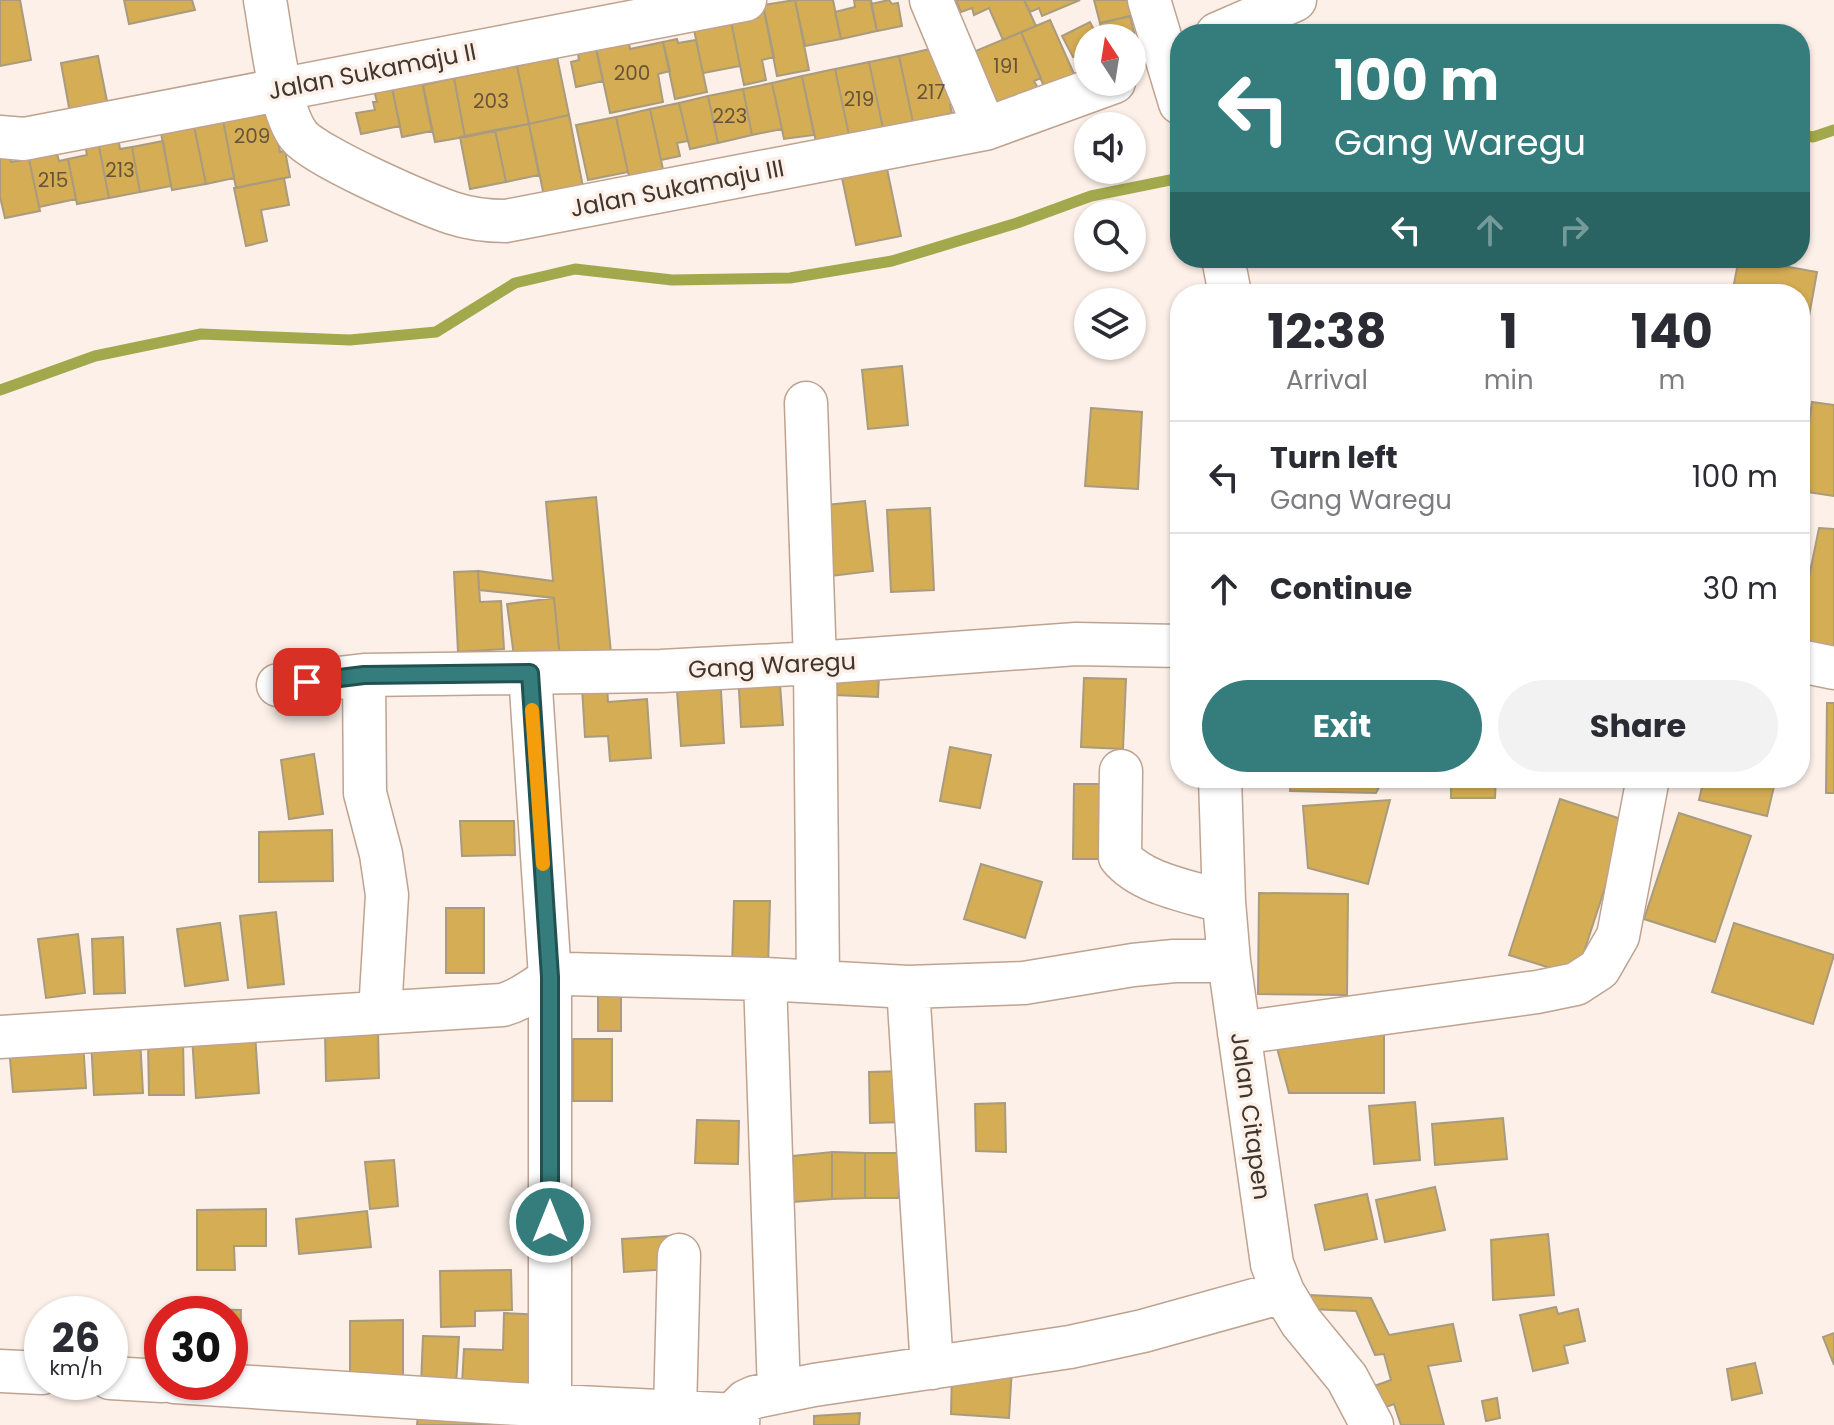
<!DOCTYPE html>
<style>
body{margin:0;font-family:Poppins,sans-serif;background:#f2f2f3;color:#2b2b33;height:100vh;display:flex;flex-direction:column;font-size:30px;white-space:nowrap}
*{box-sizing:border-box;margin:0}
p{font-size:26px;color:#7c7c81}
.icon{flex:none;width:44px;height:44px;fill:none;stroke:currentColor;stroke-width:2;stroke-linecap:round;stroke-linejoin:round}
.map{position:relative;flex:1;overflow:hidden}
.drawer{position:absolute;left:1170px;top:284px;width:640px;height:504px;display:flex;flex-direction:column;background:#fff;border-radius:32px;box-shadow:0 2px 6px #0004}
.drawer>*{flex:none}
.top-card{position:absolute;left:1170px;top:24px;width:640px;height:244px;border-radius:32px;box-shadow:0 2px 6px #0004;background:#347d7c;color:#fff;overflow:hidden}
.needle{width:52px;rotate:348deg}
.controls{position:absolute;left:1074px;top:24px;display:grid;gap:16px}
.controls a{display:grid;place-items:center;width:72px;height:72px;border-radius:50%;background:#fff;box-shadow:0 2px 6px #0004;font-size:40px}
.speed{position:absolute;left:24px;top:1296px;display:flex;gap:16px;font-size:40px;font-weight:700;text-align:center}
.speed>*{display:grid;place-content:center;width:104px;height:104px;border-radius:50%;background:#fff;box-shadow:0 2px 6px #0004;line-height:1}
.speed small{font-size:20px;font-weight:400}
.speed .limit{border:12px solid #d22;background:#fff;color:#111}
.pin{position:absolute;display:grid;place-items:center;width:68px;height:68px;color:#fff;margin:-34px;border-radius:16px;box-shadow:0 4px 12px #0006}
.me{position:absolute;width:88px;margin:-44px;rotate:0deg;stroke-linejoin:round;filter:drop-shadow(0 0 6px #0008)}
.turn{display:flex;align-items:center;gap:28px;height:168px;padding:0 32px;font-size:36px}
.turn .icon{width:104px;height:104px;stroke-width:2.5}
.turn b{display:block;font-size:56px;line-height:68px}
.lanes{display:flex;align-items:center;height:76px;padding:0 32px;background:#0003;justify-content:center;gap:40px;direction:ltr}
.lanes .off{opacity:.35}
.eta{display:flex;justify-content:space-evenly;align-items:center;height:136px;text-align:center}
.eta b{font-size:48px;font-weight:700;line-height:56px}
.action{display:flex;gap:16px;margin-top:auto;padding:16px 32px}
.action a{flex:1;height:92px;border-radius:48px;background:#347d7c;color:#fff;font-size:32px;font-weight:700;line-height:92px;text-align:center}
.action a+a{background:#f2f2f3;color:#2b2b33}
ul{padding:0;list-style:none}
li{display:flex;align-items:center;gap:24px;height:112px;padding:0 32px;border-top:2px solid #e1e1e2}
li div{flex:1}
li b{display:block;font-size:30px}
li em{font-style:normal}
.map>svg:first-child{display:block}
</style>
<div class="map">
<svg width="1834" height="1425" viewBox="0 0 1834 1425">
<rect width="100%" height="100%" fill="#fcf0e8"/>
<g fill="none" stroke-linecap="round" stroke-linejoin="round">
<path stroke="#a2a84c" stroke-width="11" d="M1800 135 1813 137 1834 130
M0 390 95 356 201 334 350 340 436 332 515 283 575 269 672 280 790 278 892 261 1017 223 1091 196 1180 178"/>
</g>
<path fill="#d5ad55" stroke="#a99b7e" stroke-width="2" d="M0 0H20L31 60 0 66Z
M124 0H192L195 10 129 24Z
M795 0 809 70 777 76 763 5Z
M795 0H833L841 39 805 46Z
M854 0H871L877 31 841 39 835 12 855 7Z
M889 0 892 4 898 3 902 26 877 31 871 4Z
M956 0H1024L1036 26 1003 40 989 8 974 15 972 8 961 12Z
M1024 0H1080L1042 16 1039 8 1030 12Z
M1094 0H1132L1136 15 1100 23Z
M763 5 774 57 762 60 766 80 744 85 729 12Z
M730 16 740 66 703 73 692 20Z
M1130 16 1140 56 1132 58V38H1103L1100 23Z
M1050 20 1075 76 1045 89 1021 32Z
M1090 22 1098 38H1088V56L1079 60 1077 55 1073 57 1062 36Z
M1021 32 1041 78 1034 81 1039 90 996 109 971 53Z
M594 38 629 43 630 49 663 42 670 71 658 74 663 102 610 113Z
M677 39 678 43 696 40 707 92 675 99 663 42Z
M939 47 958 103 950 105 952 113 913 122 899 56Z
M596 50 603 81 576 87 571 62 579 60 578 54Z
M98 56 108 106 70 113 61 63Z
M899 56 913 122 883 128 869 62Z
M557 57 569 115 529 124 517 66Z
M869 62 883 128 849 135 835 69Z
M517 66 529 124 465 137 454 78Z
M835 69 849 135 816 142 802 76Z
M420 72 432 131 402 137 390 78Z
M802 76 814 135 784 139 772 83Z
M390 78 400 126 361 134 356 113 375 110 373 102H377L372 82Z
M454 78 465 137 435 142 423 85Z
M772 83 782 129 752 135 743 89Z
M743 89 752 135 718 143 708 96Z
M708 96 718 143 690 149 679 103Z
M270 98 280 152 285 151 290 177 236 188 223 120Z
M679 103 688 141 677 143 680 156 661 160 650 109Z
M650 109 664 174 630 181 616 117Z
M569 115 583 187 544 196 529 124Z
M616 117 628 172 588 180 576 125Z
M223 120 234 178 206 184 194 126Z
M529 124 539 175 506 182 495 130Z
M194 126 206 184 172 190 161 133Z
M116 127 120 149 132 147 140 192 109 198 96 131Z
M495 130 506 182 470 189 460 137Z
M96 131 109 198 77 204 68 159 87 155 83 133Z
M163 141 171 186 140 192 132 147Z
M9 150 11 162 29 159 40 211 5 218 0 197V151Z
M57 154 59 161 68 159 76 199 39 207 29 159Z
M886 164 901 236 856 245 841 173Z
M284 178 289 205 261 210 267 241 246 246 234 188Z
M1739 258 1817 272 1803 350H1800V294H1732Z
M902 366 908 425 868 429 862 370Z
M1812 402 1834 405V496L1800 491Z
M1091 408 1142 412 1138 489 1085 486Z
M596 497 611 653 560 658 554 598 479 590 478 571 553 581 546 502Z
M865 501 873 571 823 577 816 506Z
M930 508 934 590 891 592 887 510Z
M1819 528 1834 529V646L1800 642V621Z
M478 571 480 602 501 601 504 649 458 652 454 572Z
M554 598 560 658 515 664 507 604Z
M779 670 783 725 741 727 738 672Z
M838 672 879 674 878 697 836 695Z
M720 674 724 743 681 746 676 677Z
M1084 678 1126 679 1123 749 1081 747Z
M607 685 608 702 647 699 651 758 610 761 608 736 585 737 582 687Z
M1827 703H1834V793H1826Z
M950 747 991 755 980 808 940 801Z
M314 754 323 814 289 819 281 760Z
M1291 778H1384L1376 793 1290 791Z
M1451 778H1496L1495 798H1451Z
M1704 778H1776L1767 816 1699 800Z
M1074 784H1105L1104 859H1073Z
M1560 799 1627 821 1576 976 1509 955Z
M1390 800 1368 884 1308 868 1303 806Z
M1679 813 1751 836 1715 942 1644 919Z
M460 821H514L515 855 462 856Z
M332 830 333 881 259 882V832Z
M981 864 1042 882 1025 938 964 919Z
M1259 893 1348 894 1347 995 1258 994Z
M734 901H770L768 966 732 967Z
M446 908H484V973H446Z
M276 912 284 984 248 988 240 916Z
M220 923 228 980 185 986 177 929Z
M1734 923 1834 955 1813 1024 1712 992Z
M78 934 85 993 46 998 38 939Z
M123 937 125 993 94 994 92 939Z
M598 995H621V1031H598Z
M378 1029 379 1078 326 1081 325 1031Z
M1272 1029H1384V1093H1289Z
M255 1033 259 1093 196 1098 192 1037Z
M140 1038 143 1093 94 1095 91 1040Z
M183 1039 184 1095H149L148 1040Z
M573 1039H612V1101H573Z
M83 1042 86 1088 13 1092 9 1047Z
M904 1071 905 1122 870 1123 869 1072Z
M1415 1102 1420 1160 1374 1164 1369 1106Z
M1005 1103 1006 1152 976 1151 975 1104Z
M1503 1118 1507 1159 1435 1165 1432 1124Z
M697 1120 739 1121 738 1164 695 1163Z
M832 1152V1199L793 1202V1156Z
M832 1152 865 1153V1198L832 1199Z
M865 1153H899V1198H865Z
M394 1160 398 1206 370 1209 365 1162Z
M1435 1187 1445 1230 1385 1242 1376 1200Z
M1367 1194 1377 1239 1325 1250 1315 1205Z
M266 1209V1246H234L235 1270H197V1210Z
M367 1211 371 1247 299 1254 296 1219Z
M1548 1234 1554 1295 1493 1300 1491 1240Z
M669 1236 671 1269 624 1272 622 1239Z
M511 1270 512 1310 475 1311V1326L441 1327 440 1271Z
M1309 1295 1371 1298 1389 1335 1453 1324 1461 1361 1428 1366 1444 1425H1401L1394 1404 1372 1412 1366 1389 1391 1380 1384 1354 1375 1355 1356 1311 1308 1309Z
M1556 1307 1558 1314 1578 1309 1585 1341 1564 1346 1568 1363 1533 1371 1520 1315Z
M200 1309 241 1310 240 1360H230V1314H199Z
M504 1313 544 1315 541 1387 462 1384 464 1349 503 1350Z
M403 1320V1382L350 1383V1321Z
M1834 1333V1365L1823 1337Z
M423 1336 459 1337 456 1386 421 1385Z
M1755 1363 1762 1393 1732 1400 1727 1369Z
M1012 1367 1009 1418 951 1414 952 1373Z
M1497 1398 1500 1418 1486 1421 1482 1401Z
M860 1413 859 1425H814V1416Z
M418 1415 539 1425H417Z"/>
<g fill="none" stroke-linecap="round" stroke-linejoin="round">
<g stroke="#bfa390" stroke-width="45">
<path id="street" d="M265 0C271 33 279 111 299 136 316 157 423 203 452 213 470 219 488 221 506 221L985 129 1114 82
M931 0 985 129
M1149 0 1180 103
M1217 34 1295 0
M0 137 24 139 745 0
M1223 258 1230 294
M806 403 815 663 818 981
M1800 661 1834 668
M530 673 550 977V1406
M364 675 365 793 381 854 387 895 380 1012
M278 685 364 675 661 671 815 663 1076 644 1180 646
M1121 771 1120 857C1143 885 1190 891 1224 902
M1220 778 1224 902 1229 961 1272 1264 1283 1292 1301 1322 1347 1378 1372 1425
M765 979 779 1392
M908 987 932 1368
M1239 1033 1537 992 1576 984 1599 969 1618 936 1648 778
M0 1037 502 1005C528 999 540 979 567 974L765 979 908 987 1024 983 1133 965 1174 961H1229
M0 1371 42 1373
M110 1378 162 1381
M174 1382 500 1403 738 1415
M675 1412 679 1255
M738 1425 739 1408 746 1401 755 1397 814 1385 1070 1347 1143 1331 1283 1292"/>
</g>
<use href="#street" stroke="#fff" stroke-width="42"/>
</g>
<g fill="none" stroke-linecap="round" stroke-linejoin="round">
<g stroke="#225151" stroke-width="20">
<path id="route" d="M307 682 364 675 530 673 550 977V1222"/>
</g>
<use href="#route" stroke="#347d7c" stroke-width="14"/>
<path stroke="#f59e0b" stroke-width="14" d="M532 710 543 864"/>
</g>
<g text-anchor="middle" dominant-baseline="central" stroke-width="7" stroke-linejoin="round" paint-order="stroke">
<g font-size="20" fill="#665438">
<text x="1006" y="66">191</text>
<text x="632" y="73">200</text>
<text x="931" y="92">217</text>
<text x="859" y="99">219</text>
<text x="491" y="101">203</text>
<text x="730" y="116">223</text>
<text x="252" y="136">209</text>
<text x="120" y="170">213</text>
<text x="53" y="180">215</text>
</g>
<g font-size="24" fill="#41362e" stroke="#fcf0e8">
<text transform="translate(372 71) rotate(-11)">Jalan Sukamaju II</text>
<text transform="translate(677 188) rotate(-11)">Jalan Sukamaju III</text>
<text transform="translate(772 665) rotate(-3)">Gang Waregu</text>
<text transform="translate(1251 1116) rotate(82)">Jalan Citapen</text>
</g>
</g>
</svg>
<div class="controls">
<a><svg class="needle" viewBox="-14 -14 28 28"><path d="M0-13l5 13h-10z" fill="#e53935"/><path d="M0 13l5-13h-10z" fill="#7c7c81"/></svg></a>
<a><svg class="icon" aria-label="sound" viewBox="0 0 24 24"><path d="M4 9h4l5-4v14l-5-4H4zM17 9q2 3 0 6"/></svg></a>
<a><svg class="icon" aria-label="search" viewBox="0 0 24 24"><circle cx="10" cy="10" r="6"/><path d="M15 15l6 6"/></svg></a>
<a><svg class="icon" aria-label="layers" viewBox="0 0 24 24"><path d="M12 4l9 5-9 5-9-5zM3 14l9 5 9-5"/></svg></a>
</div>
<div class="speed"><div>26<small>km/h</small></div><div class="limit">30</div></div>
<div class="pin" style="left:307px;top:682px;background:#d93025"><svg class="icon" aria-label="arrive" viewBox="0 0 24 24"><path d="M6 21V4h12l-3 4 3 4H6"/></svg></div>
<svg class="me" style="left:550px;top:1222px" viewBox="-20 -20 40 40"><circle r="17" fill="#347d7c" stroke="#fff" stroke-width="3"/><path d="M0-11L8 9 0 5-8 9z" fill="#fff"/></svg>
<div class="top-card">
<div class="turn"><svg class="icon" aria-label="left" viewBox="0 0 24 24"><path d="M17 20v-9H6M10 6l-5 5 5 5"/></svg><div><b>100 m</b>Gang Waregu</div></div>
<div class="lanes"><svg class="icon" aria-label="left" viewBox="0 0 24 24"><path d="M17 20v-9H6M10 6l-5 5 5 5"/></svg><svg class="icon off" aria-label="ahead" viewBox="0 0 24 24"><path d="M12 20V5M6 11l6-6 6 6"/></svg><svg class="icon off" aria-label="right" viewBox="0 0 24 24"><path d="M7 20v-9h11M14 6l5 5-5 5"/></svg></div>
</div>
<section class="drawer">
<div class="eta">
<div><b>12:38</b><p>Arrival</p></div>
<div><b>1</b><p>min</p></div>
<div><b>140</b><p>m</p></div>
</div>
<ul>
<li><svg class="icon" aria-label="left" viewBox="0 0 24 24"><path d="M17 20v-9H6M10 6l-5 5 5 5"/></svg><div><b>Turn left</b><p>Gang Waregu</p></div><em>100 m</em></li>
<li><svg class="icon" aria-label="ahead" viewBox="0 0 24 24"><path d="M12 20V5M6 11l6-6 6 6"/></svg><div><b>Continue</b></div><em>30 m</em></li>
</ul>
<div class="action"><a>Exit</a><a>Share</a></div>
</section>
</div>
